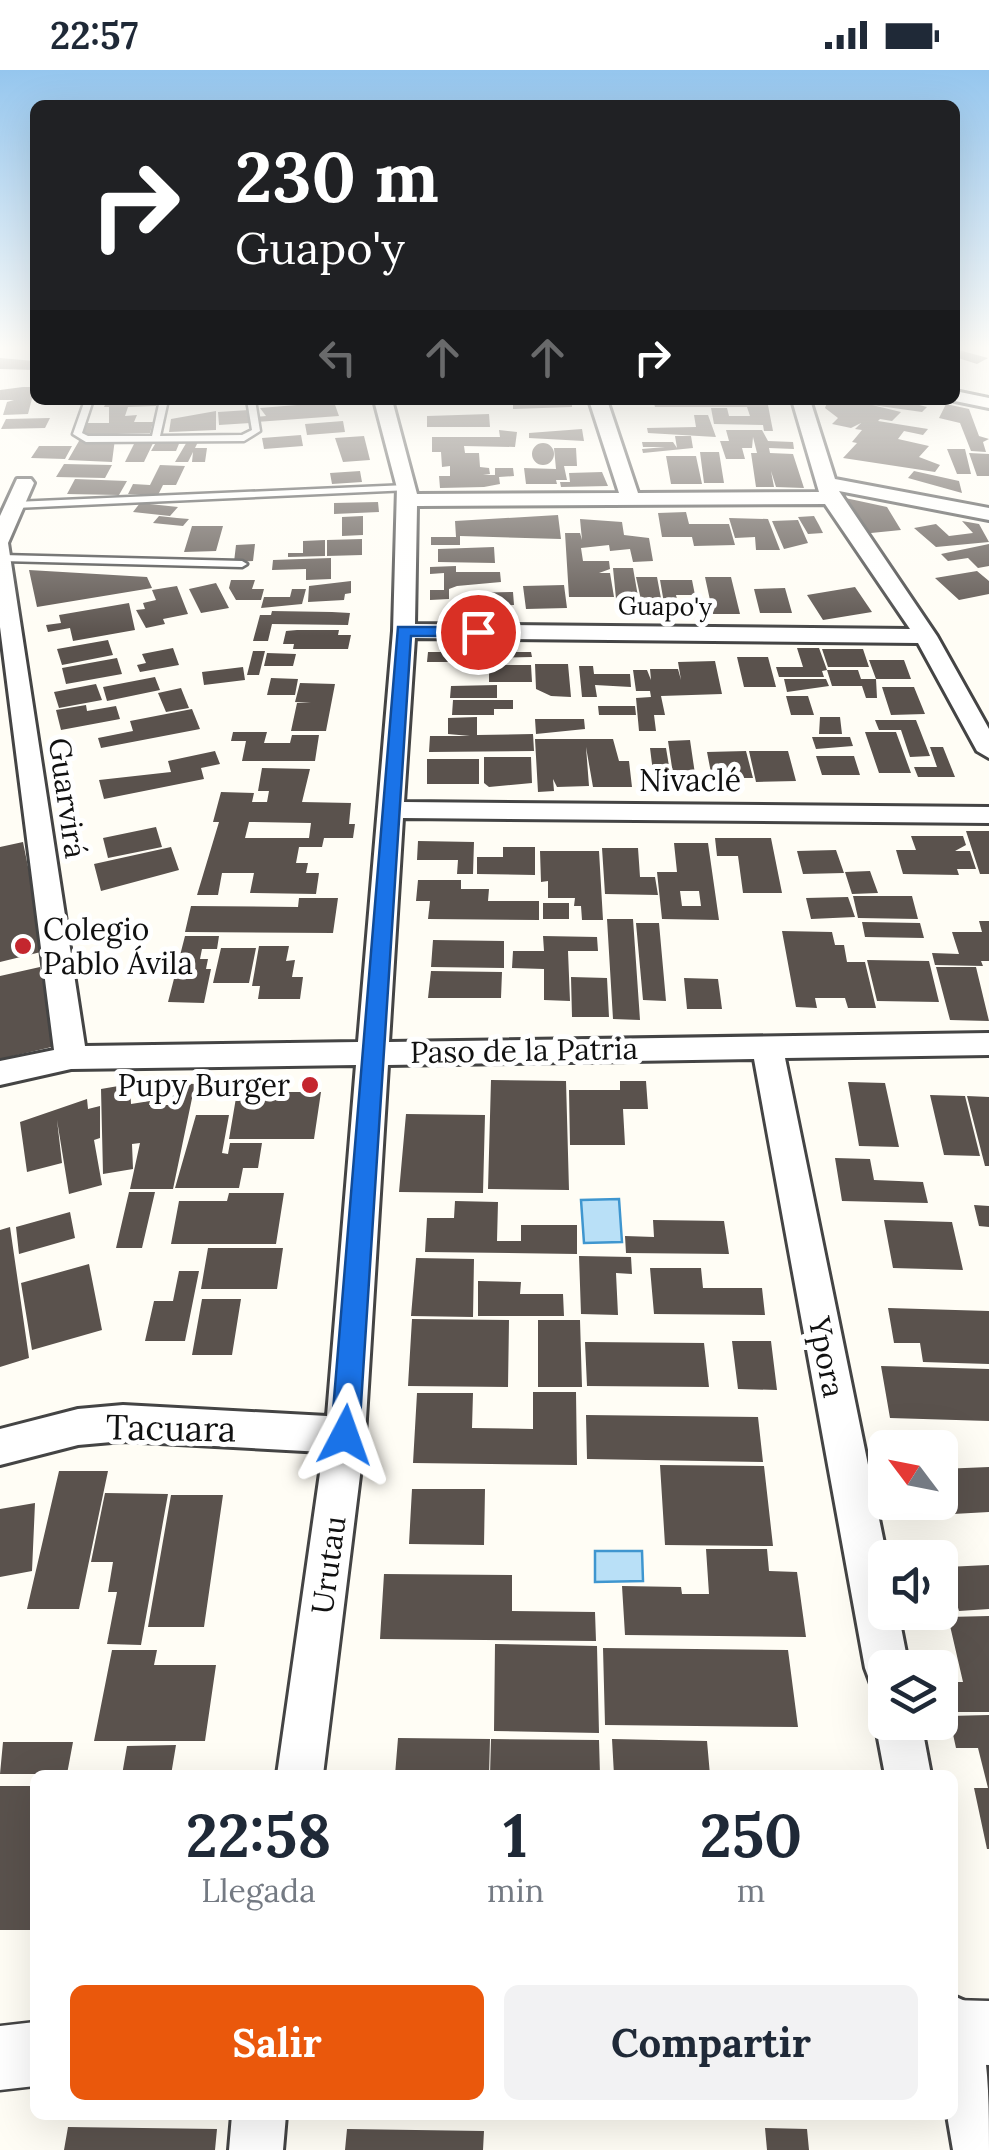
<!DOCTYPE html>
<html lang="es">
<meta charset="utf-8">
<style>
body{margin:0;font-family:Lora,serif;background:#f2f2f3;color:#1f2937;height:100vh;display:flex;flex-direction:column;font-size:38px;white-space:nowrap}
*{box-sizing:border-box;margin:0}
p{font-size:32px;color:#747a83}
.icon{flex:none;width:55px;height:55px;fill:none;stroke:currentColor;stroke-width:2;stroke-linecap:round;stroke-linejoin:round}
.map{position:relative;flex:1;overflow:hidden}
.details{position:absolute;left:30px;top:1700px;width:928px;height:350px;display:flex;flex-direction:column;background:#fff;border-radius:15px;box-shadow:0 10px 40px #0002}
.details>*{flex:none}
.guide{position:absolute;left:30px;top:30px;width:930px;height:305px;border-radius:15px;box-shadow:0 10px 40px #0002;background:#202124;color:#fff;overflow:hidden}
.needle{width:65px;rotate:302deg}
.buttons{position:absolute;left:868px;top:1360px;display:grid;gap:20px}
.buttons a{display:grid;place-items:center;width:90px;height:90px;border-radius:15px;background:#fff;box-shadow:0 10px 40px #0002;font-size:50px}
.pin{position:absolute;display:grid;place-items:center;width:85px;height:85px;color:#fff;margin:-42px;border:5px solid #fff;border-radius:50%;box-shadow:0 2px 10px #0007}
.me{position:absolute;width:110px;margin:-55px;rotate:4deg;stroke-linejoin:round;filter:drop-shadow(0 0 8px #0008)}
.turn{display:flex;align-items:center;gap:35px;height:210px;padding:0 40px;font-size:45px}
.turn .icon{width:130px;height:130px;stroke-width:2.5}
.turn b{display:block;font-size:70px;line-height:85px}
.lanes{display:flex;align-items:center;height:95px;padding:0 40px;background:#0003;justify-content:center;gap:50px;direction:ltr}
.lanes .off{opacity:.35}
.eta{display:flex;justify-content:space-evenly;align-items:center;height:170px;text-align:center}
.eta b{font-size:60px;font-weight:700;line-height:70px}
.button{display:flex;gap:20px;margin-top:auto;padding:20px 40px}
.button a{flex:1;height:115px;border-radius:15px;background:#ea580c;color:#fff;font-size:40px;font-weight:700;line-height:115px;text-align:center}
.button a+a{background:#f2f2f3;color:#1f2937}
.status{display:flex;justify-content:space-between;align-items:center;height:70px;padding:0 50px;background:#fff;direction:ltr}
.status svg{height:28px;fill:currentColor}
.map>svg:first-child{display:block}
</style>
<div class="status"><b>22:57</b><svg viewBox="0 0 49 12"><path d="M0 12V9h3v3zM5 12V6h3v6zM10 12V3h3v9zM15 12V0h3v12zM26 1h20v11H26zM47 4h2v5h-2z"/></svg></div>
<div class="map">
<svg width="989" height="2080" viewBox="0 0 989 2080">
<rect width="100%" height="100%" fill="#fffdf5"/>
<path fill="#b9e0f7" stroke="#3f96cf" stroke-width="2.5" d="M619 1129 622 1172 584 1173 581 1130Z
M595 1481H642L643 1511 595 1512Z"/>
<path fill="#5a524d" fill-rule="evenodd" d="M955 279 988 288 977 294 955 287Z
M0 288 35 291V300L0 299Z
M23 317H35L28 344 3 345 7 332 14 330H0V320Z
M107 330H158L156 336 128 337 125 346 137 345 134 352H153L150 363 83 365 87 353H109V337H104Z
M513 330H572V337L513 339Z
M653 330H767L773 361H764L763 355 714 354 711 338H727L729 346H750L747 337H655Z
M828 330H900L927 337 922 342 872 335 901 342 892 351 880 349 878 351 928 359 923 365 904 361 898 369 929 376 919 387 940 395 935 402 843 388 857 373 852 372 862 360 855 359 861 353 851 358 832 354 838 348 825 338Z
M334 332 339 346 256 352 255 347 266 346 260 338Z
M946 334 969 339 979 366 989 369 983 372 986 382 971 381 960 353 939 348Z
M249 340 250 353 219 355 218 342Z
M216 341V360L169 362 171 349Z
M489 344 490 357H427V346Z
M694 345H708L716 367 648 363 647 358 696 357Z
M50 348 45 358 1 359 6 349Z
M343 351 345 362 307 365 305 354Z
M582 359 584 371 529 368V363Z
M499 360 517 362 515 377 464 376 465 383H479L480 397 489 398 490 404 483 405H495V398H513L514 406 499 407 500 414 484 417 440 418 439 406H450V396L442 397 441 382H432V367H500Z
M726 360H762L768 371 793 372 794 379 769 378 770 383 793 384 804 418 776 417 771 401 774 417H756L751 383H757L753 367 752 378H742L745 389H726L720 371H729Z
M301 365 303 376 264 379 262 368Z
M364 366 370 390 343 392 335 368Z
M675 366H691L693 378 643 383 642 379 665 377H643L642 372H673L677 378Z
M137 368 155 369 144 392H125Z
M115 369 112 392 68 390 79 371Z
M158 369H181L176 381H151Z
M188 370H199L195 378H207L205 392H192L193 382 188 392H175Z
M532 384a11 11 0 1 1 22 0a11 11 0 1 1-22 0Z
M39 376H72L65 389 31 388Z
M554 378H576L577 396H564L567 410H556L557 414H526L524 398 556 399Z
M947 379H965L971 404H957Z
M700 382H719L724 413H704Z
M969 383 989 384V406H977Z
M666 386H696L702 414H671Z
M64 394 112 395 105 408 56 407Z
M160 395 185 396 176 415H163L158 425 128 424 133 414 150 415Z
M360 401 362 412 332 414 330 403Z
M914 401 959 411 962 423 908 408Z
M602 402 608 416 561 417 560 412H570L569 403Z
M75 409 127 411 119 425 67 424Z
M836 426 887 437 901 460 861 464Z
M378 432 379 442 334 444V433Z
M140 433 178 437 170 446 133 442Z
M686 442 689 454H729L735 475 694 476 692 467H662L658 443Z
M558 445 561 469 460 466V475H431V467H456L455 451Z
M159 446 177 448 189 449 183 456 153 453Z
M363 446V465L342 466V447Z
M814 446 819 455 823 463 808 464 798 447Z
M729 448 768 449 780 480H756L755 467 735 468Z
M580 449 622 452 624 465 649 468 653 491 633 492 630 479 610 481 609 475 581 478 583 491H609L610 499 599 503H610L614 527H569L565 463H580L582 470Z
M798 450 808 473 784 479 772 451Z
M962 451 979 454 989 472 936 477 914 458 936 454 949 466 973 463Z
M192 456H223L216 481 184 482Z
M362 469V485L327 486V470Z
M325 470V486L288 487V483H303V471Z
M255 474 253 491 234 492 236 475Z
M989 474V496L978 498 968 488 948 491 941 484Z
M494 477 495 493 438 492V479Z
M331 488V509L306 510V499L272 500 273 490Z
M456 496V502H500L501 512 457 516 449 519V529L430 530V520H444V503L430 504V497Z
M613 498H633L640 538 617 539Z
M29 500 147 507 152 518 37 537Z
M977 501 989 511V524L959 530 935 508Z
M636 507H657L663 539H643Z
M705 507H731L740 544H713Z
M231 510H255L252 519H264L261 530H236L229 518Z
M660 510H692L695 525H676L679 538 665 539Z
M351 511V523L345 524 344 530 308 532 309 516Z
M216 513 229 538 201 543 189 519Z
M564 515 567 538 526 539 523 516Z
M177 516 188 544 163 549 165 554 146 558 136 540 145 539 143 533 156 530 152 520Z
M855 517 872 542 823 550 807 525Z
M785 518 792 543H760L754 519Z
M292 519H306L302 534 261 538 264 527H290Z
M513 522 514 535 467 536V523Z
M129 533 135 560 73 571 70 558 48 562 46 555 61 553 59 545Z
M272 541 332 542 350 543 348 555 272 554 268 571H253L260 545H271Z
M297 560H339L338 565H351L348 579H293L294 574H283L286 561Z
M108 570 113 585 62 595 57 579Z
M173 578 179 595 140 602 137 595 146 593 142 584Z
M797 578H819L827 600 822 601 824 607H779L776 597H803Z
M822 579H863L869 597H828Z
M253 581H265L259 605H247Z
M428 582H467V592H427Z
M493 582H531L532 587 493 588Z
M267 583 296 584 293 596H264Z
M737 587H768L776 617H744Z
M117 588 122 604 66 614 62 598Z
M869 590H904L911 609H876Z
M715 591 722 624 661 626 665 645H654L656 661H639L636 628 651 627 650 621H636L633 600H647L651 610 650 599H678L681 610 678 592Z
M535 594H568L571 627 551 626 536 619Z
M489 595H531L532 612H489Z
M579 596H593L594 604H630L631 617 595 615 597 627H582Z
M243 597 245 610 204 615 202 602Z
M827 600H858L861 609H876L877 628H866L862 616H832Z
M155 607 160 620 107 631 103 617Z
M271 608 298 609 295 625H267Z
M784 609H826L829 616 787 622Z
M300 613 335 614 326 661H291L297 633H311L295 632Z
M96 614 102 630 59 638 54 622Z
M497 615V628H450L451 616Z
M882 617H914L925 644 891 645Z
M181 618 189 638 166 642 158 623Z
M786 626H808L814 645H791Z
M453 630H513V639H494V645H452Z
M86 635 87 641 116 636 120 649 61 660 56 640Z
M598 636H635L636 645H599Z
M192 639 200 659 101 678 98 668 133 661 130 651Z
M477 647V665L533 664 534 681 429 682 430 666H470L448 664V648Z
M820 647H840L842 664H819Z
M535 649H584L585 659 536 664Z
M875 650H916L930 686 910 687 901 660H879Z
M233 662H267L264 673H290L292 665H319L315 691H242L246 671H231Z
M865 662H896L911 703H879Z
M812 667H850L853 676 816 679Z
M535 669H613L619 691H629L632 717H593L586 677 589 716 557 717 553 709 554 721 538 722Z
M690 670 695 704H673L668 671Z
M930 677H943L955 707H918L914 697H937Z
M650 678H666L670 702H653Z
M215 681 220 694 201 698 204 709 104 729 99 710 171 702 168 691Z
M746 681 753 708H712L707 682Z
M749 681H788L796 711 756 712Z
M816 686H854L860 705H822Z
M484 687H531L532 713 489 717 484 713Z
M427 689H479V714H427Z
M262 698 310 699 302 732 351 733 349 754H355L353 768H324L322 777H299L296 793H308L306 803H319L316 824 250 823 254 803H222L218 825H197L219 752H213L221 722 254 723 252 732H267L269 721H258ZM249 752 311 753 309 768H245Z
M672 709H693L695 721 674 722Z
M156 757 162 777 108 788 103 768Z
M966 761H989V804H980Z
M911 766H963L966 775 955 781H970L976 799H957L959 805 903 804 896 780H916Z
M715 768H771L782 823H743L738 786H717Z
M418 771 474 772 473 804H457L458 790H417Z
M23 772 45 881 0 892V777Z
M674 773H708L719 850 662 849 657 802H677ZM680 821H699L701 836H682Z
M171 777 179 800 101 821 94 794Z
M503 777H535V805L477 804V787H503Z
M602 778H638L640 807H655L658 825 605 824Z
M836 780 844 803 803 804 797 781Z
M540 781H599L603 850H582L581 836H574L575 828H548V811L541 812Z
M870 801 878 823 852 824 845 802Z
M418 810H461V819H489L488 831H539V850L428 849 430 831H416Z
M853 826H912L918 849 858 848Z
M848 827 855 847 811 849 806 828Z
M299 828H338L333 863 185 862 191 836 298 837Z
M543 833H569V849H543Z
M607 849H633L640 950 613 949Z
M979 851H989V891H981L983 896 935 895 932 883 959 884 952 862H982Z
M862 852 920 853 924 868 865 867Z
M636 853H659L666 931 643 930Z
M782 861 832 862 835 875H844L847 892H865L876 938H848L845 928H815L817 938 796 937Z
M185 866H219L217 879H202L200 889H208L206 899H211L204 933 168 932Z
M543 866 597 867 598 881H568L570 931 544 930V899L512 898 513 881H544Z
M433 870 504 871V898L431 897Z
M259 876H289L286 891 295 890 292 907H303L300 929H258L260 916H252Z
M221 878H256L249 913H213Z
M867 890 929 891 939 932 877 931Z
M40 897 56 976 0 989V906Z
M936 897H976L989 951 950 950Z
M431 901 502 902 501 928H428Z
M571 907 607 908 609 947H572Z
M684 908 718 909 722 939H687Z
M491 1010 566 1011 569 1120 488 1119Z
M620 1011H646L648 1039H623L625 1075H570L569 1020H620Z
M848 1012 885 1013 899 1077 859 1076Z
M174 1013 195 1014 173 1119H130L140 1073 132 1074 133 1099 103 1104 101 1019 130 1014 131 1034 150 1031 149 1035H169Z
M237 1022H321L314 1069H229Z
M930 1025 965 1026 980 1086 944 1085Z
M967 1026 989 1027V1096H985Z
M87 1029 88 1039 100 1036V1068L94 1070 102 1115 69 1124 57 1050 62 1093 27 1102 20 1052Z
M406 1044 485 1045 483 1123 399 1122Z
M196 1045H229L222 1083 228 1084 230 1073H262L258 1098H243L239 1118H175Z
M835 1088 870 1089 874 1110 923 1112 928 1133 842 1131Z
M129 1122H155L142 1178H116Z
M229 1123H284L276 1174H171L179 1131H227Z
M455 1131 498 1132 497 1171H521V1155H577V1184L425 1182 427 1148H454Z
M974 1135 989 1136V1157L979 1156Z
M70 1142 75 1168 19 1184 16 1157Z
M653 1150 724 1151 729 1184 626 1183 625 1166 654 1167Z
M884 1150 952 1152 963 1200 893 1198Z
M10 1157 29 1288 0 1297V1160Z
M208 1178H283L277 1219H201Z
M579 1186 631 1187 632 1204 616 1203 618 1245 581 1244Z
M416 1188 474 1189 473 1247 411 1246Z
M89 1194 102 1260 32 1280 21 1213Z
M650 1198H701L703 1218H762L765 1245 654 1244Z
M179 1201H199L185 1271H145L154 1231H173Z
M478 1211 521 1212 520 1224H563L564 1246H478Z
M202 1229H241L232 1285H192Z
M888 1238 989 1241V1294L923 1292 920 1273H894Z
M412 1249 509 1250 508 1317 408 1316Z
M538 1250H580L582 1317H538Z
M732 1271H771L777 1320 738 1319Z
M585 1272 704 1273 709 1317 587 1316Z
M881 1296 989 1299V1351L890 1348Z
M533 1322H576L577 1395 413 1393 417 1323H473L472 1358 533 1359Z
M586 1345 758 1347 763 1392 587 1389Z
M660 1395 764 1396 773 1476 665 1475Z
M989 1397V1442L953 1444 941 1399Z
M59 1401H108L79 1539H27Z
M412 1419H485L484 1475 409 1474Z
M105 1423 168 1424 141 1575 107 1574 117 1522H108L113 1492H91Z
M171 1425H223L204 1557H148Z
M35 1433 32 1501 0 1507V1439Z
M706 1479H767L769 1501 797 1502 806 1567 625 1565 622 1516 681 1517 682 1524H709Z
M989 1495V1539L959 1541 946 1497Z
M384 1504 512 1505V1541L595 1542 596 1571 380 1569Z
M989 1546V1642H956L948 1612H963L948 1547Z
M495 1574 597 1576 599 1663 494 1661Z
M603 1578 788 1580 798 1657 605 1655Z
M112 1580H157L154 1595H216L205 1671H94Z
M989 1645V1718H988L978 1678H956L949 1646Z
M398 1668 490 1669 489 1705H395Z
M491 1669 599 1670 600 1705H490Z
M612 1669 707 1671 710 1705H614Z
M3 1672H73L67 1704H0Z
M176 1675 171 1705H122L127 1676Z
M0 1716H35V1860H0Z
M974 1718H989V1779H987Z
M68 2057 217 2059 215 2080H64Z
M765 2058 807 2059 809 2080H767Z
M347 2059 484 2061 483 2080H345Z"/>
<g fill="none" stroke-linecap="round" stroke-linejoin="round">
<g stroke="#444" stroke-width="5">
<path id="service" d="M85 330H93L82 363 88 366H152L160 330H168L160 366 242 365 252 360 247 330H255L260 361 244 371 86 372 73 364Z
M407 415 411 418 410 420 15 438 10 435 15 432Z
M2 485 242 491 247 494 242 497 2 491 0 490Z"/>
</g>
<g stroke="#444" stroke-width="6">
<path id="minor" d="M955 321 989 328V338L950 330H955Z
M374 330H392L417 424 619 423 589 330H607L638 423 819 422 792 330H810L835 409 989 438V450L839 421 937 566 989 659V688L977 681 918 573 415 568 404 732 989 737V753L403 748 389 972 989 963V985L785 988 887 1488 885 1542H898L909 1598H885V1619L871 1614 865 1598 754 989 388 995 365 1365 323 1705H277L323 1382 123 1371 78 1375 0 1395V1359L78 1339 123 1335 327 1346 356 995 71 999 0 1015V991L54 980 0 557V446L17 409H31L34 413 8 473 85 976 358 972 393 561 397 418ZM825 434 910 559 415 554 417 436Z
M885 1635V1652H921L931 1705H885L875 1652Z
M956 1927 974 1935C989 1981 989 2031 989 2080H953L947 2045H952Z
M232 2045H286L283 2080H229Z"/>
</g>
<g stroke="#444" stroke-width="5">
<path id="tertiary" d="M952 1930 989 1931V1995L952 1994Z
M35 1952V2016L0 2020V1956Z"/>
</g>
<use href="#service" fill="#fff" fill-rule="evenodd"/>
<use href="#minor" fill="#fff" fill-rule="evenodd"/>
<use href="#tertiary" fill="#fff" fill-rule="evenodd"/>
</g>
<linearGradient id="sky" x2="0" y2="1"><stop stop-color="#95c6ee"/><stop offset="0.49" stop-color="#fffefa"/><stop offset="1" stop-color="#fffefa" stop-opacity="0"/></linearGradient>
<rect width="989" height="566" fill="url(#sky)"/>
<path fill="#1a73e8" stroke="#114b97" stroke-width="2.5" d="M398 557H478L486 562 478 566H411L359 1365 355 1374 345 1378 336 1374 331 1365Z"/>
<g fill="#c4262e" stroke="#fff" stroke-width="4">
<circle cx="23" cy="876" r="10"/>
<circle cx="310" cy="1015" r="10"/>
</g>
<g text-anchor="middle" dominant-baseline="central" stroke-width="10" stroke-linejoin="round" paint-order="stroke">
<g font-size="25" fill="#111" stroke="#fff">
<text transform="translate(665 536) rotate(1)">Guapo'y</text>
</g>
<g font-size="30" fill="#111" stroke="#fff">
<text x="690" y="710">Nivaclé</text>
<text transform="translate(68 728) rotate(82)">Guarvirá</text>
<text transform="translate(524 980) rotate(-1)">Paso de la Patria</text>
<text transform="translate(827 1287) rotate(79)">Ypora</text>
<text transform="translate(328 1495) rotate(-82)">Urutau</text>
</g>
<g font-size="30" fill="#111" stroke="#fff" text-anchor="start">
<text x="43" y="859">Colegio<tspan x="43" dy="34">Pablo Ávila</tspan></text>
<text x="290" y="1015" text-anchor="end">Pupy Burger</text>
</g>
<g font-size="35" fill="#111" stroke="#fff">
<text transform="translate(171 1358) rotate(1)">Tacuara</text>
</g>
</g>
</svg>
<div class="buttons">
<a><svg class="needle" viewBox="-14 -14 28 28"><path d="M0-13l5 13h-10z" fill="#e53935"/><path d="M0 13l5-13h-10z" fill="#747a83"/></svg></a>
<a><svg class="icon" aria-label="sound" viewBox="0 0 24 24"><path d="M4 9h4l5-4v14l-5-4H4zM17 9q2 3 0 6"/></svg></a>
<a><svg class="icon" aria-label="layers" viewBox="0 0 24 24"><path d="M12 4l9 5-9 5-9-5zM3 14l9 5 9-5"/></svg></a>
</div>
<div class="pin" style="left:478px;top:562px;background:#d93025"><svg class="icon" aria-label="arrive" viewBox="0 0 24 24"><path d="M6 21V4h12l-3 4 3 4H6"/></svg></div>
<svg class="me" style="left:345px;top:1365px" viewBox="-20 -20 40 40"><path d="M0-17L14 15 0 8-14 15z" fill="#1a73e8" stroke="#fff" stroke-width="4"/></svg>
<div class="guide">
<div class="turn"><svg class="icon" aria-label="right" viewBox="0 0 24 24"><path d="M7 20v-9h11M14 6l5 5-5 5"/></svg><div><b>230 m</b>Guapo'y</div></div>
<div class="lanes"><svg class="icon off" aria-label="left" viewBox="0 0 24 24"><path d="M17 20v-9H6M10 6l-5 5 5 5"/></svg><svg class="icon off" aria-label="ahead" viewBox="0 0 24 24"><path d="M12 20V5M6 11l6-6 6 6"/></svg><svg class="icon off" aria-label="ahead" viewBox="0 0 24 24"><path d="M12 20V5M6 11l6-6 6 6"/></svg><svg class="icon" aria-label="right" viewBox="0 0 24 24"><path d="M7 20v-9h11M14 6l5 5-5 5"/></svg></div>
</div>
<section class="details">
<div class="eta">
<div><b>22:58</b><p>Llegada</p></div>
<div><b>1</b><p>min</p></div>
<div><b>250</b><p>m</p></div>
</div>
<div class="button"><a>Salir</a><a>Compartir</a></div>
</section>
</div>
